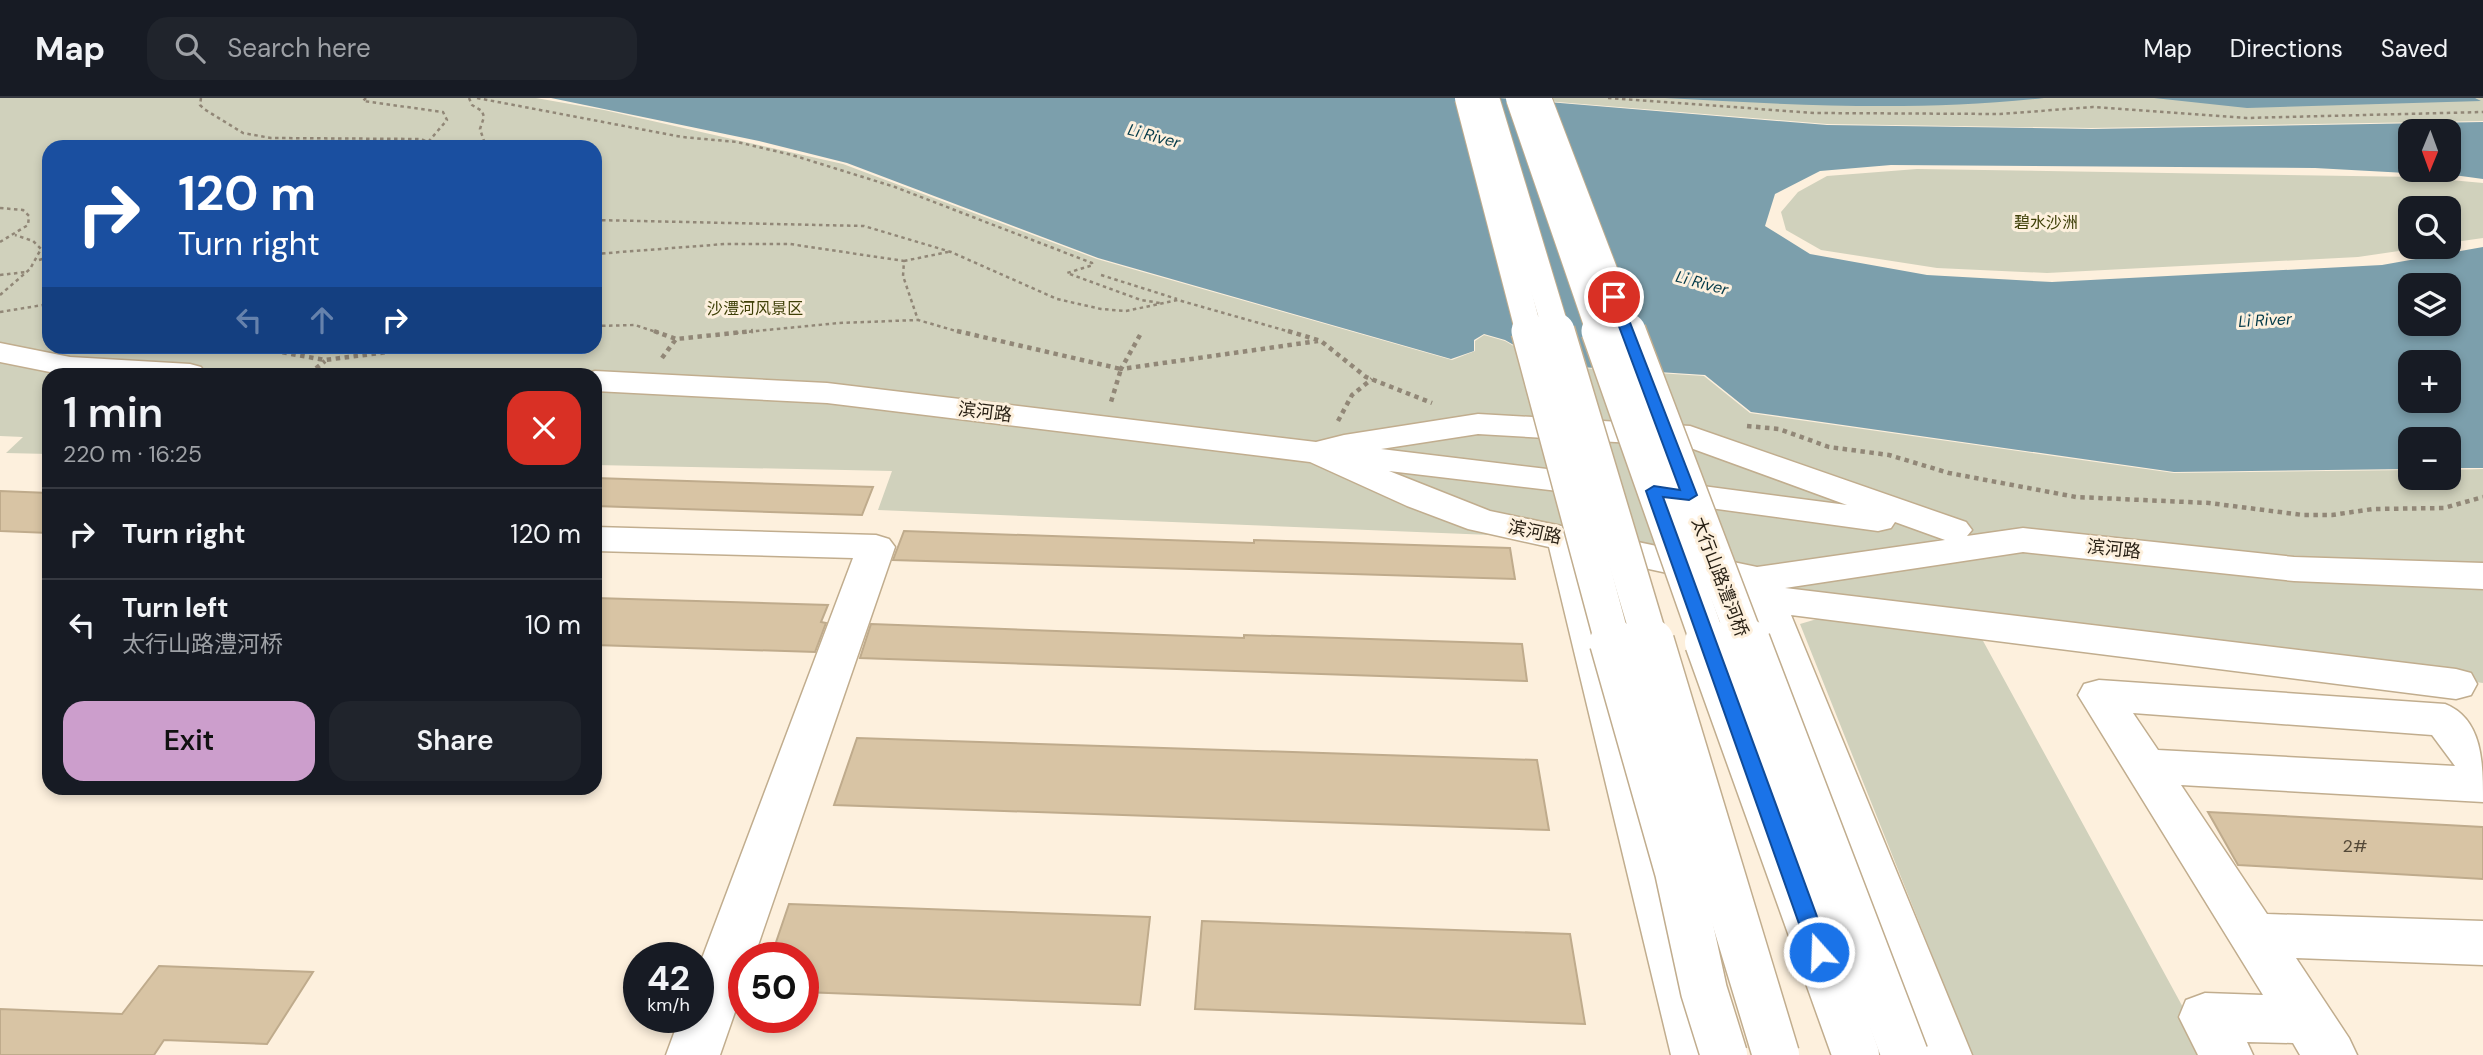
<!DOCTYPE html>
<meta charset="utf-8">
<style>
body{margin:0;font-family:"DM Sans","Noto Sans SC",sans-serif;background:#20242c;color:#f1f3f6;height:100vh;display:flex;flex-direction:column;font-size:26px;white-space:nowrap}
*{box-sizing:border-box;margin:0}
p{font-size:23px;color:#9ea1a6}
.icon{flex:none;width:38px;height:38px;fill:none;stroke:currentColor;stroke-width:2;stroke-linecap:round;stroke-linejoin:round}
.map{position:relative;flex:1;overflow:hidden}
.panel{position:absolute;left:42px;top:270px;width:560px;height:427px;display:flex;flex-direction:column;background:#171b24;border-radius:21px;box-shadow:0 4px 10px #0003}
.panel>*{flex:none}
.banner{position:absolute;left:42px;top:42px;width:560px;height:214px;border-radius:21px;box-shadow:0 4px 10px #0003;background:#1a4fa0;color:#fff;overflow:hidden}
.needle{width:46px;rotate:181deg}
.buttons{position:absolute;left:2398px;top:21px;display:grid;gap:14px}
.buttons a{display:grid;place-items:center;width:63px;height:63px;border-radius:14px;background:#171b24;box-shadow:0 4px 10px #0003;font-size:35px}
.speed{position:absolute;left:623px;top:844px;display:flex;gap:14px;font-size:35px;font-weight:700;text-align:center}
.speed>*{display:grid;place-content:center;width:91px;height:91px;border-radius:50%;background:#171b24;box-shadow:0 4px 10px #0003;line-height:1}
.speed small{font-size:18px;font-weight:400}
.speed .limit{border:10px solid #d22;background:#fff;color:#111}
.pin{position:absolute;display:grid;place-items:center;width:60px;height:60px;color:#fff;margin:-30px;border:4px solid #fff;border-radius:50%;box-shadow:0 2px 7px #0007}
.me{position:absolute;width:77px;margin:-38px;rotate:340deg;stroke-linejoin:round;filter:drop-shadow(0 0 5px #0008)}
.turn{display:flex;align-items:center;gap:24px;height:147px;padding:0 21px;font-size:32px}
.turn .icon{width:91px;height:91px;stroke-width:2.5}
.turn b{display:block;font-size:49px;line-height:60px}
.lanes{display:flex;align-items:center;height:66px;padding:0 21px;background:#0003;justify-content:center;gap:35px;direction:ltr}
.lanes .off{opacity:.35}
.round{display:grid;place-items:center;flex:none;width:74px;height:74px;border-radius:21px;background:#20242c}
.summary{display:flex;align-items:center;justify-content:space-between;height:119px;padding:0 21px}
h1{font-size:42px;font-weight:600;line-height:52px}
.primary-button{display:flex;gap:14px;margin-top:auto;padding:14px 21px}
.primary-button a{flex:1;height:80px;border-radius:21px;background:#cc9ecc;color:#111;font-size:28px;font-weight:600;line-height:80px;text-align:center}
.primary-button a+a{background:#20242c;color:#f1f3f6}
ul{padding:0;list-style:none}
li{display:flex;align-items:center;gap:21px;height:91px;padding:0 21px;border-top:2px solid #363941}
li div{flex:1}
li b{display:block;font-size:26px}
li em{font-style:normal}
header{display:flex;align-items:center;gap:42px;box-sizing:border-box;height:98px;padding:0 35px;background:#171b24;border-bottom:2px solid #363941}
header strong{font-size:33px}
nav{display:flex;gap:38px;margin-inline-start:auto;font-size:24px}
.search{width:490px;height:63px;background:#20242c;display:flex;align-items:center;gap:18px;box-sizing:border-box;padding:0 24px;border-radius:21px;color:#9ea1a6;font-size:26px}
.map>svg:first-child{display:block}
</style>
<header>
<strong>Map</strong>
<div class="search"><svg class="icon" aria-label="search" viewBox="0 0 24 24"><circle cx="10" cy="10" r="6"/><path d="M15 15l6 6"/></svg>Search here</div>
<nav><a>Map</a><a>Directions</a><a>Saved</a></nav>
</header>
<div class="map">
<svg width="2483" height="957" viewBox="0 0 2483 957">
<rect width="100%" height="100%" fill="#fdf0dd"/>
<path fill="#d0d1bc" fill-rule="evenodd" d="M0 0H536L604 12 843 66 1097 161 1452 262 1475 253V243L1484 237 1505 243 1549 268 1704 278 1750 315 2174 375 2410 372V380H2448V372L2483 371V585L1810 500 1732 464 1515 438 878 412 892 373 595 367V276H49V356L6 355 23 339 0 338ZM49 49H595V248H49Z
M1508 0H2483V23L2091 30 1827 26Z
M1917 71 2418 79 2483 85V140L2448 145V110H2410V149H2426L2358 159 2047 175 1937 170 1821 152 1786 132 1781 114 1798 94 1827 78Z
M1827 518 1982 541 2209 957H1972L1800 526Z"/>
<path fill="#7c9fac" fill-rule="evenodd" d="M551 0H1499L1827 27 2092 31 2483 24V81L2461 78 2315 70 1891 67 1820 73 1775 96 1765 128 1810 156 1927 177 2052 184 2382 167 2483 149V370H2448V341H2410V371L2174 374 1751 314 1705 277 1549 267 1505 242 1484 236 1474 242V253L1451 261 1098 160 847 65 759 43ZM2410 33H2448V72H2410ZM2410 187H2448V226H2410ZM2410 264H2448V303H2410Z
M1665 0H2044C1917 14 1791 7 1665 0Z
M2154 0H2475L2481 3 2247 10Z"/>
<path fill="#d8c4a4" stroke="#bfab8c" stroke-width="2" d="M595 380 873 389 862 417 595 408Z
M0 393 49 395V435L0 433Z
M904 433 1254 445V442L1510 450 1515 481 893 462Z
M595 500 828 507 821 524 826 525 815 554 595 547Z
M871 526 1244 540V537L1522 546 1527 583 860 560Z
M857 640 1537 662 1549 732 834 707Z
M2208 714 2483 729V781L2238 767Z
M789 806 1150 819 1140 907 803 894V859H771Z
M1202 823 1570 836 1585 926 1195 911Z
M159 868 313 874 267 946 164 942 154 957H0V911L122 916Z"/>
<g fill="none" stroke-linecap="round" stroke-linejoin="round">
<g stroke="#c1ad8e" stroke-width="3">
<path id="minor" d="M0 245 70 259 190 266 201 269 206 276H60L0 264Z
M595 273 827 285 1316 344 1344 337 1478 316 1690 328 1966 424 1972 432 1967 438 2023 430 2294 459 2483 465V491L2294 483 2023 454 1785 490 2456 571 2471 575 2477 586 2471 597 2456 601 1791 517 1972 957H1918L1741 491 1589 458 1725 957H1671L1549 449 1468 431 1407 408 1310 364 827 305 595 293V276H583ZM1478 336 1685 348 1847 407 1657 382 1644 385 1639 393 1644 401 1878 433 1891 430 1895 424 1945 442 1757 469 1490 413 1389 373 1601 398 1614 395 1619 387 1614 379 1381 351Z
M595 429 876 437 889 441 895 449 754 859H744V888L720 957H666L680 919H698V871L853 460 595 453Z
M2099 582 2445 606C2483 621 2483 665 2483 704L2181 687 2267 816 2483 823V867L2296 860 2349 940 2357 957H2300L2293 945 2247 944 2253 957H2198L2179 919 2186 902 2205 895 2263 897 2078 597 2084 586ZM2133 615 2432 637 2455 668 2158 652Z"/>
</g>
<path stroke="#918777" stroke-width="2.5" stroke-dasharray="3.5 3.5" stroke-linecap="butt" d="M201 0 200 7 204 11 243 35 271 40 421 41 439 49
M366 0 363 3 443 14 447 22 429 43
M469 0 472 7 482 13 484 19 480 31 486 49
M477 0 682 39 737 44 792 57 895 89 1092 165 1093 167 1067 175 1141 202 1160 205
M1608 0 1815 15 2000 16 2093 9 2246 20 2483 14
M0 110 23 112 29 118 28 127 0 144
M595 122 864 128 951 154 1057 201 1101 211 1126 213 1178 202 1294 235
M595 156 725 146H790L904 163 903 178 918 222 963 235
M39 162 49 159
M904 163 948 154
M0 177 26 174
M1101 177 1177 201
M0 197 30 171 41 151 33 143 15 137
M0 214 49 206
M595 228 635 227 659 235
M735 235 839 225 918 222"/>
<path stroke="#918777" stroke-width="4.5" stroke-dasharray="4.5 4.5" stroke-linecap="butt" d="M654 233 676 241 753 233
M957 233 1121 271 1111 304
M1288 233 1321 243 1366 279 1432 305
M1140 237 1121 271 1318 243
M247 248 325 262 435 248
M662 260 676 241
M309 276 325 263
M1338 323 1352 297 1372 281
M1747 328 1779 331 1829 349 1889 357 1949 375 2076 399 2209 405 2303 417H2332L2373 411 2444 410 2483 399"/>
<use href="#minor" fill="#fff" fill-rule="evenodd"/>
<g stroke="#c1ad8e" stroke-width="28" stroke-linecap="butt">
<path id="minor-bridge-far2" d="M1468 0 1529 235
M1538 0 1628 235"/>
</g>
<g stroke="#c1ad8e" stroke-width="38" stroke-linecap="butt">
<path id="minor-bridge-far1" d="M1529 233 1613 546
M1628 233 1747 546"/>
</g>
<g stroke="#c1ad8e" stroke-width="49" stroke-linecap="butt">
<path id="minor-bridge" d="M1613 544 1678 773 1704 893 1724 957
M1747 544 1905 957"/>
</g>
<g stroke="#c1ad8e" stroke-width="28" stroke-linecap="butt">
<path id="secondary-bridge-far2" d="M1486 0 1557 235
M1519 0 1600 235"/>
</g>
<g stroke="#c1ad8e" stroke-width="38" stroke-linecap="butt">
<path id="secondary-bridge-far1" d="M1557 233 1651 546
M1599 233 1709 546"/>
</g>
<g stroke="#c1ad8e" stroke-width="49" stroke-linecap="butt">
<path id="secondary-bridge" d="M1651 544 1776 957
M1708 544 1856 957"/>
</g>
<use href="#minor-bridge-far2" stroke="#fff" stroke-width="26"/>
<use href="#minor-bridge-far1" stroke="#fff" stroke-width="35"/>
<use href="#minor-bridge" stroke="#fff" stroke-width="46"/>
<use href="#secondary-bridge-far2" stroke="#fff" stroke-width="26"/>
<use href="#secondary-bridge-far1" stroke="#fff" stroke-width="35"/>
<use href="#secondary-bridge" stroke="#fff" stroke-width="46"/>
</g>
<path fill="#1a73e8" stroke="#114b97" stroke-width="2" d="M1614 195 1620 199 1697 397 1689 402 1663 399 1830 854 1827 861 1819 863 1812 861 1809 854 1646 393 1654 388 1680 392 1608 199Z"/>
<g text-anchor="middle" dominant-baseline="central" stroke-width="6" stroke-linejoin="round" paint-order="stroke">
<g font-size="16" font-style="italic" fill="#013847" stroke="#fdf0dd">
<text transform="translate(1154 38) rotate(15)">Li River</text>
<text transform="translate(1702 185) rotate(15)">Li River</text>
<text transform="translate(2265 222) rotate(-3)">Li River</text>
</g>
<g font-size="16" fill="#3f4008" stroke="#fdf0dd">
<text x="2046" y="124">碧水沙洲</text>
<text x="755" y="210">沙澧河风景区</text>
</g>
<g font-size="18" fill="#271f13" stroke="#fdf0dd">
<text transform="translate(985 314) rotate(7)">滨河路</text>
<text transform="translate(1535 434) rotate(12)">滨河路</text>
<text transform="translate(2114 451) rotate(6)">滨河路</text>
<text transform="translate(1720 479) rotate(69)">太行山路澧河桥</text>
</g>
<g font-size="18" fill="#534837">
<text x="2355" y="748">2#</text>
</g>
</g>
</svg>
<div class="buttons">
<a><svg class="needle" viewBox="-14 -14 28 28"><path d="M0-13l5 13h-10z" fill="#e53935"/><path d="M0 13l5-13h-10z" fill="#9ea1a6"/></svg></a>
<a><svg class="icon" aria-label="search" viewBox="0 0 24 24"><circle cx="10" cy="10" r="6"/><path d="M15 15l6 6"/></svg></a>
<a><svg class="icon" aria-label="layers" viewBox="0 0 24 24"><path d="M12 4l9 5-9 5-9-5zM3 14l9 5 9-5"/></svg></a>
<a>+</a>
<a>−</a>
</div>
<div class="speed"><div>42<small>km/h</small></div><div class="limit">50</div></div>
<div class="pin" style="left:1614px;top:199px;background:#d93025"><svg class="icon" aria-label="arrive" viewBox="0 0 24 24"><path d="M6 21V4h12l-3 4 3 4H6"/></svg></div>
<svg class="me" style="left:1819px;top:854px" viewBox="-20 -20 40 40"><circle r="17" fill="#1a73e8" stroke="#fff" stroke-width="3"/><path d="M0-11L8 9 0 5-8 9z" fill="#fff"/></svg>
<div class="banner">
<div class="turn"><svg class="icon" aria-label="right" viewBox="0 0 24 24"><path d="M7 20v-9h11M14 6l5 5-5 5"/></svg><div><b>120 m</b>Turn right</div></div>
<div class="lanes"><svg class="icon off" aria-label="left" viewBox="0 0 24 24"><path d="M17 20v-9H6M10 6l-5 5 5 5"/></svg><svg class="icon off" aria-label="ahead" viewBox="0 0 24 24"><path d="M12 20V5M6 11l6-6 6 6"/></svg><svg class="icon" aria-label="right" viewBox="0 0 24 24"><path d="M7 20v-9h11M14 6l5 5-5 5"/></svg></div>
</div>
<section class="panel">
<div class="summary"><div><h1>1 min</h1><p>220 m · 16:25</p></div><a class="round" style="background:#d93025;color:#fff"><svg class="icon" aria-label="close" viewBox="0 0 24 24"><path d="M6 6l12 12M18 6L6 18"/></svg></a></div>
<ul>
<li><svg class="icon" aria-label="right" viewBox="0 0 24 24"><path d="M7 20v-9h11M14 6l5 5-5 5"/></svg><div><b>Turn right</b></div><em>120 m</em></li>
<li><svg class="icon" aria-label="left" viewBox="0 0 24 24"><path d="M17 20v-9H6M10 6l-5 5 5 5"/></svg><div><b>Turn left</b><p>太行山路澧河桥</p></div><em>10 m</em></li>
</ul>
<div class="primary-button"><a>Exit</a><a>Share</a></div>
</section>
</div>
